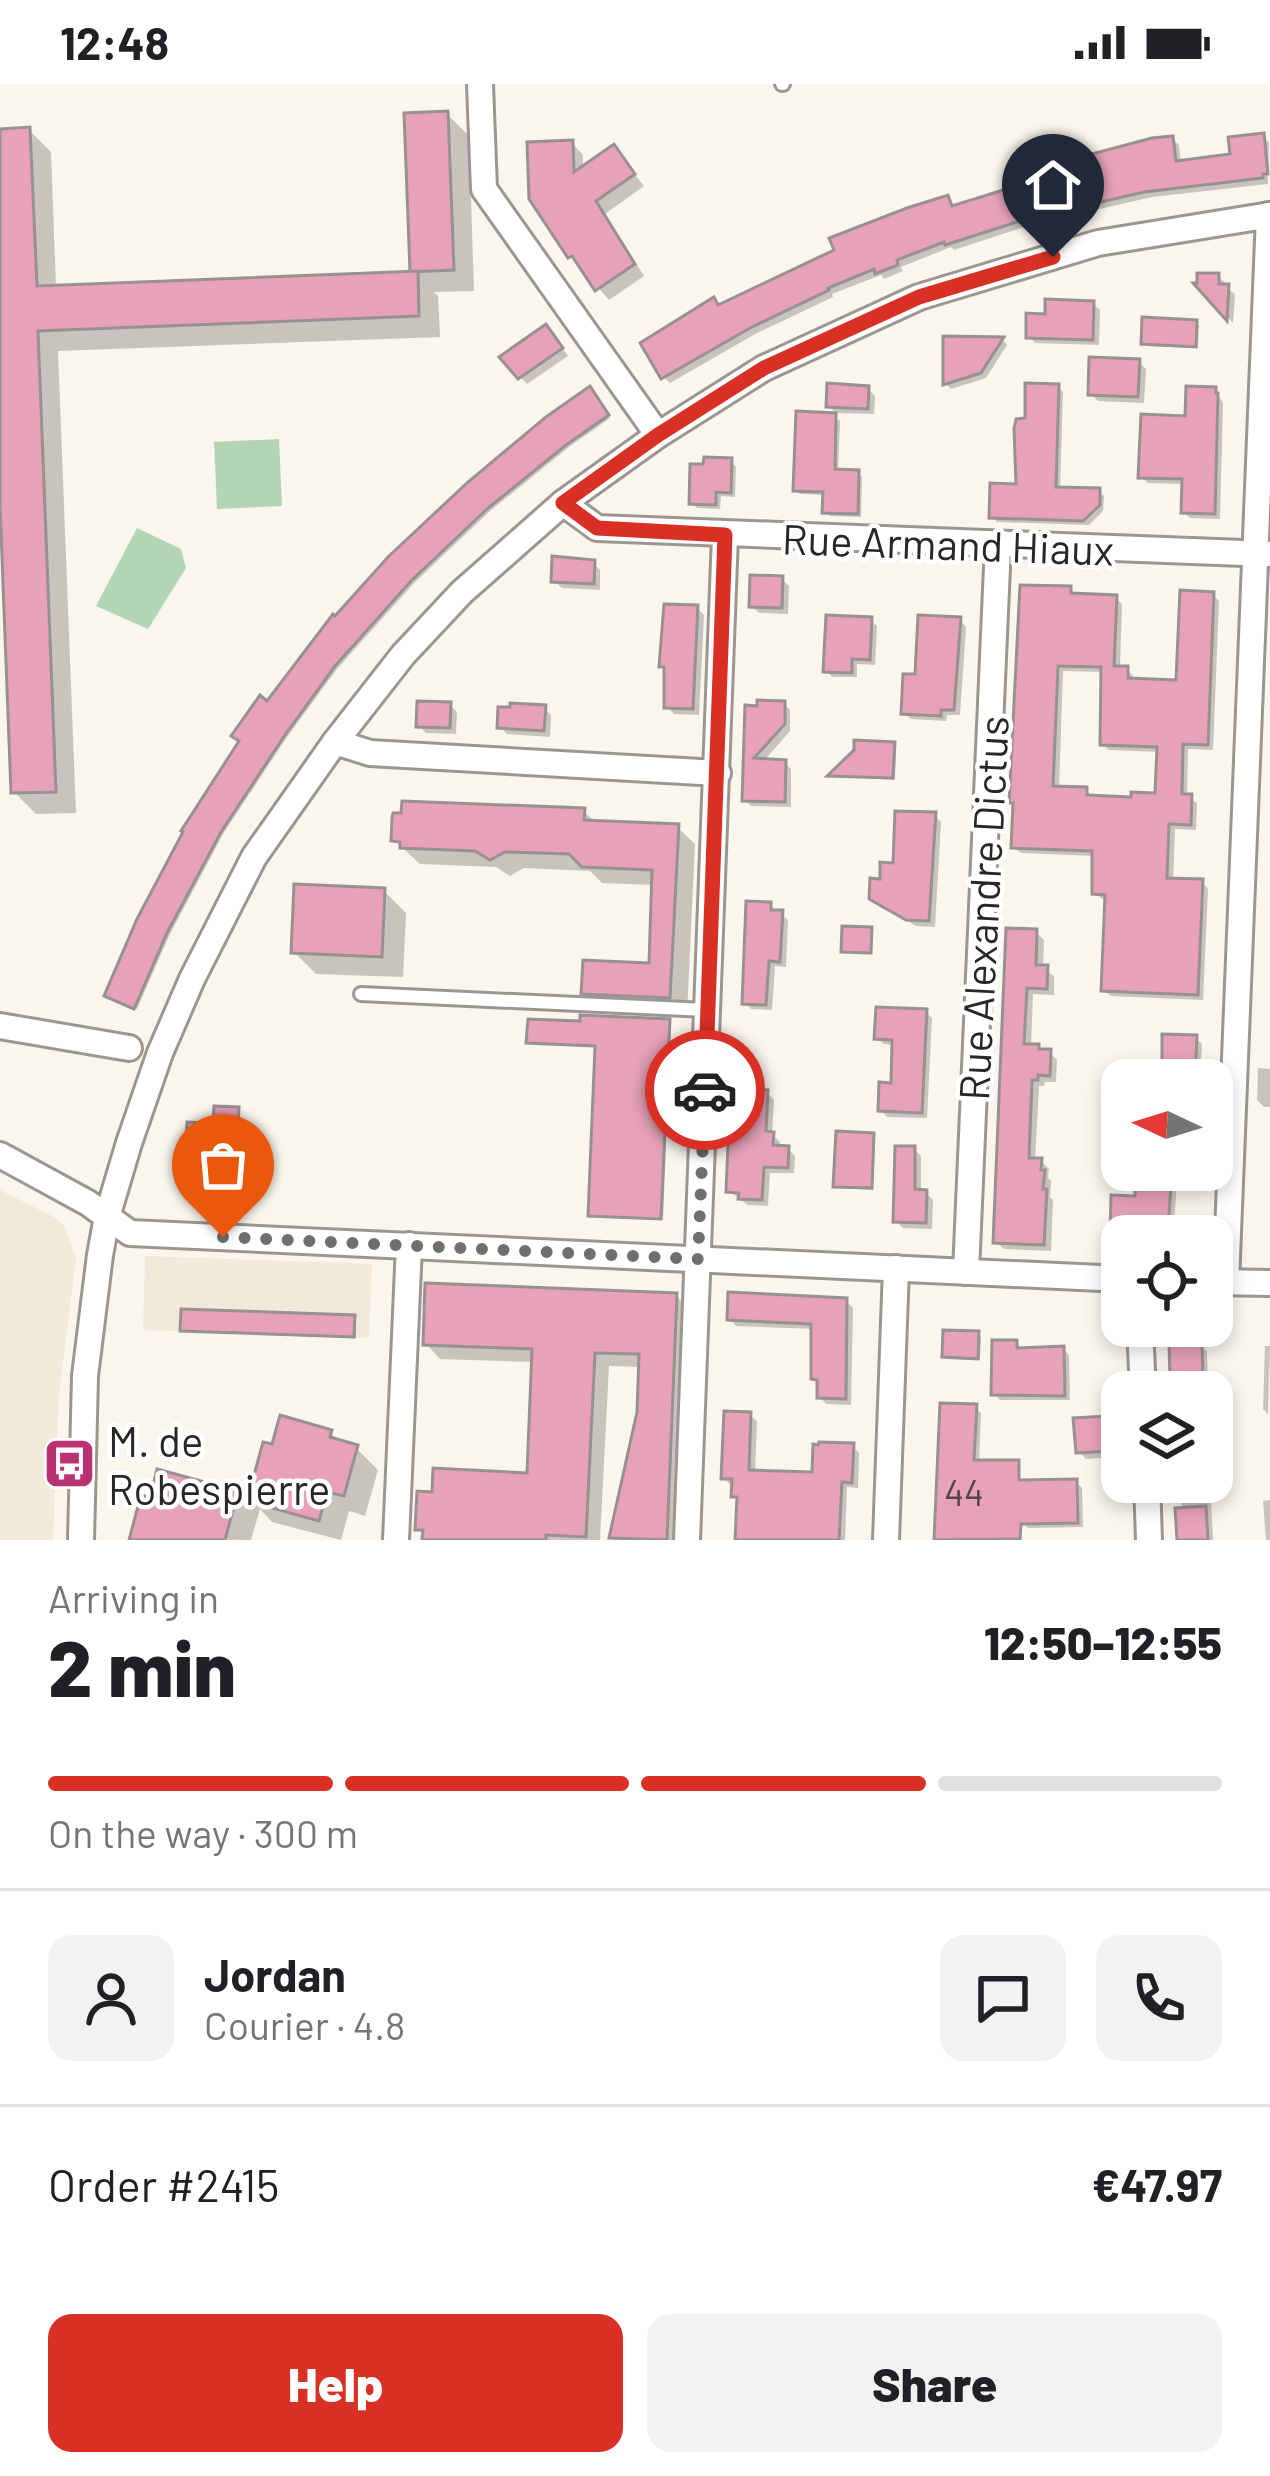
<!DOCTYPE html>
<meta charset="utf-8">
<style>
:root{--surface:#fff;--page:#f2f2f2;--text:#202124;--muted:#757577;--line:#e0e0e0;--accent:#d93025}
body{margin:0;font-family:Barlow,sans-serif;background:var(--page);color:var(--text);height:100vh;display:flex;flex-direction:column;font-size:45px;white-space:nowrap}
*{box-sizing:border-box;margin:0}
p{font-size:39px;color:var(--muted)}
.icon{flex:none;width:66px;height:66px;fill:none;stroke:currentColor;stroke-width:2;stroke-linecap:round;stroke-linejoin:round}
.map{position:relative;height:1456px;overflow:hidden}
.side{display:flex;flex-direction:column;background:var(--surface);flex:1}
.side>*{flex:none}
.needle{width:78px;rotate:274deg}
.controls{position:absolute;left:1101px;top:975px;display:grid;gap:24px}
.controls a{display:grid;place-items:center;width:132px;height:132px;border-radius:24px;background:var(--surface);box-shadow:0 6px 18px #0003;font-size:60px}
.pin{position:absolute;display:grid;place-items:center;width:102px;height:102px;color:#fff;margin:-123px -51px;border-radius:50% 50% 50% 0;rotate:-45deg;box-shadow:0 0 12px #0007}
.pin .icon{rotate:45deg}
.courier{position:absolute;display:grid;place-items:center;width:120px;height:120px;margin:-60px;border:9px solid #d93025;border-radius:50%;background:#fff;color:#222;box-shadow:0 3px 15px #0007}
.overview em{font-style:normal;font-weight:800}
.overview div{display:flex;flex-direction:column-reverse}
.overview{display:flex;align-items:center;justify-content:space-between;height:204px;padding:0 48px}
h1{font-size:78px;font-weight:800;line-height:90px}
.bar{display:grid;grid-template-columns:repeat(4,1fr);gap:18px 12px;align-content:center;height:144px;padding:0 48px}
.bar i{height:15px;border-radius:9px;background:var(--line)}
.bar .selected{background:var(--accent)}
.bar p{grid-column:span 4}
.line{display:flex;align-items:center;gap:30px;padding:0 48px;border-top:3px solid var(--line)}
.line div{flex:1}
.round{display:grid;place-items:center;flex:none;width:126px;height:126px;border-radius:24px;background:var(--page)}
.cta{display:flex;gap:24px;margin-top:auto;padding:24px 48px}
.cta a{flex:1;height:138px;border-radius:24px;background:var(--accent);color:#fff;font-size:48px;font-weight:800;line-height:138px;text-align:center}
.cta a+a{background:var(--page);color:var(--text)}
.status{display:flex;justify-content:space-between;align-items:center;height:84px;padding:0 60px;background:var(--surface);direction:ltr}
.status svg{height:33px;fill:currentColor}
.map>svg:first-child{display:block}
.built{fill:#f2e9db}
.green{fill:#b2d6b3}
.shadow{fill:#0003;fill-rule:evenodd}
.building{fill:#e7a2b9;stroke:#999092;stroke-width:3;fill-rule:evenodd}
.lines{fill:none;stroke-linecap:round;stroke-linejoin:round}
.lane-casing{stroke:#9b9790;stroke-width:18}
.street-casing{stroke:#9b9790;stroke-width:30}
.lane{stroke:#fff;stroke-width:12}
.street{stroke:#fff;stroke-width:24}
.done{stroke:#726f6a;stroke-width:12;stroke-dasharray:0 21.6}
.route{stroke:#d93025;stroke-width:15}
.labels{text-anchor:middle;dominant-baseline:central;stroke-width:9;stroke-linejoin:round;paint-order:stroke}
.number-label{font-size:36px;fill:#584649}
.street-label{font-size:42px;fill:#282724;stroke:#fff}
.poi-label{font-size:42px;fill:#282724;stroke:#fff;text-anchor:start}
</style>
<div class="status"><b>12:48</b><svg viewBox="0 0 49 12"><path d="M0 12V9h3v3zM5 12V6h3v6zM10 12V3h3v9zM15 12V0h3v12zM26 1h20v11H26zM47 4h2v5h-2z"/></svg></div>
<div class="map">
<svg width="1270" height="1456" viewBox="0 0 1270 1456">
<rect width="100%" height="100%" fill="#faf5ed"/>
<!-- built -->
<g class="built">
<path d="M0,1106L54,1133L64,1142L76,1174L59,1310L53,1456H0Z"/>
<path d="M145,1172L372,1180L369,1254L143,1246Z"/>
</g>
<!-- green -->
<g class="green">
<path d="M279,355L282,422L217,425L214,358Z"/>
<path d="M137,444L181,465L186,484L148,545L96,522Z"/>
</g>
<!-- shadow -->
<g class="shadow">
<path d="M447,30L469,52L474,207L434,208L438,212L440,253L58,267L76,729L36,730L14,708L0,342V48L29,46L51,68L56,204L417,190Z"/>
<path d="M1262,52L1269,59L1268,100L1152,113L1030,141L954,166L951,163L901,183L903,187L884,195L881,191L832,210L833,213L757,249L670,299L664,293L719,223L947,115L955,124L1091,87L1172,55L1179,61L1181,79L1234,72Z"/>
<path d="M572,59L583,71V85L614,64L644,102L605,130L644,192L609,216L571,172Z"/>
<path d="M1218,192L1225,199V203L1235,210L1233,239L1200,202Z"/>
<path d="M1093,220L1100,226L1099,261L1035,259L1029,252L1048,233Z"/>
<path d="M1196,239L1199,241L1198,264L1146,262L1144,259Z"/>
<path d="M553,250L568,272L527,300L503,274Z"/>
<path d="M946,255L1003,256L1007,261L986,294L951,305L946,300Z"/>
<path d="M1139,278L1146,285L1144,319L1098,317L1091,310Z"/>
<path d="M1058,303L1063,308L1060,406L1099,407L1104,412L1103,427L1089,441L997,438L992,432L1019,403L1028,337Z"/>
<path d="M868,305L875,312L874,330L836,329L829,322Z"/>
<path d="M1215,306L1223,319L1220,435L1190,434L1184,428L1185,400L1148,399L1141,393Z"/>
<path d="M592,309L610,334L569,363L490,427L414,499L337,585L287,653L223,750L169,852L137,925L110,914L268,621Z"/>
<path d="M835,332L840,337L838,388L858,389L862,393L861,433L830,432L825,428L826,411L800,410L796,406Z"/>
<path d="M731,377L736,383L735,413L721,412L720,425L697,424L692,419L706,383Z"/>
<path d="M593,479L600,486V506L562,504L554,497Z"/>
<path d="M782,495L789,502L788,530L759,529L752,522Z"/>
<path d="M1070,505L1077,512L1116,514L1122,520L1120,585H1127L1133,592V597L1179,599L1213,511L1219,517L1213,666L1188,665L1187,713L1197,719L1196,746L1175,745L1173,797L1202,798L1208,805L1203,916L1111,912L1104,906L1108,815H1102L1095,809V772L1021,769L1014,763ZM1063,587L1104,588L1103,660L1109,666L1160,668L1158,712L1134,716L1094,714L1086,706L1059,705Z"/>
<path d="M697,524L704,531L699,631L674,630L667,623V586L662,582Z"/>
<path d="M870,536L877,542L875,581L857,580V593H832L826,586Z"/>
<path d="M960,536L966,543L960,631H947L946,637L911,635L904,629L918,593Z"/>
<path d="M784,620L790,626V647L763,678L785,679L791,685V723L751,722L745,716L747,624Z"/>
<path d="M450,621L457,628L456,650L426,649L419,642Z"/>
<path d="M544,624L551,631L550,653L507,650L500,643Z"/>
<path d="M893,661L896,663L895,696L831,692Z"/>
<path d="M584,727L596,740L677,743L695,760L687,930L602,926L584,908L652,882L655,801L602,799L590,787L524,784L510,792L496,783L420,780L394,756Z"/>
<path d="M934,731L941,738L935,843L916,842L880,821L883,798Z"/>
<path d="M384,807L406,829L403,893L316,890L294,868Z"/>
<path d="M770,821L788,836L786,883L775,882L772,926L751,925L745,919Z"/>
<path d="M1009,847L1036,848L1044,856L1043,884L1054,892V911L1033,910L1031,963L1049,968L1057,976L1056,998H1045L1044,1002H1039L1035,1077H1041L1049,1085L1048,1094L1051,1097L1050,1113L1053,1116L1051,1167L1004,1165L996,1158Z"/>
<path d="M926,928L932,934L927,1034L887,1033L881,1026L893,1002L895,961L884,960L877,954Z"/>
<path d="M668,938L671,940L663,1136L594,1133L591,1131L598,963L532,960L529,958Z"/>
<path d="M1195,954L1202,960L1200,996H1164Z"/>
<path d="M1258,984L1270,985V1023H1264L1257,1016Z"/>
<path d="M767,1009L774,1016L772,1050L780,1058L779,1064L788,1065L795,1072L794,1089H770L768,1122L748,1121L729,1107Z"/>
<path d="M238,1026L240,1028L239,1067L214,1066L213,1083L191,1082L188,1080L216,1042Z"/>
<path d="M873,1052L875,1055L873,1106L839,1104L836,1102Z"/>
<path d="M914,1065L921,1072V1109H926L933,1116L932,1145L903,1144L896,1137Z"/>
<path d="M1139,1086H1187V1099H1177L1173,1152H1122V1162H1119L1113,1156L1114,1115L1138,1116Z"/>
<path d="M676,1212L691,1227L681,1456H615L612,1453L640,1329L641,1283L609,1282L600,1456H425L426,1452L418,1444L530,1392L535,1278L440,1275L426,1260Z"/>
<path d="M846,1217L853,1224L851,1321L826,1320L820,1313V1300L814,1294V1245L736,1242L730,1235Z"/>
<path d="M353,1234L356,1237V1254L186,1248L183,1246Z"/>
<path d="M978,1250L981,1253L980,1276L947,1275L945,1272Z"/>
<path d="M1015,1259L1023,1266L1063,1265L1069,1271L1070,1316H1000L994,1310Z"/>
<path d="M1200,1261L1207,1267L1208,1301L1205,1302V1308H1173L1172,1262Z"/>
<path d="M1265,1262H1270L1268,1330L1263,1325Z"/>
<path d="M943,1322L975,1323L981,1329L979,1379L989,1385L986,1456H937Z"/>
<path d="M750,1331L757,1337L755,1389L815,1391L852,1362L859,1369L858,1404L847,1403L845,1456H738L740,1417L734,1412L735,1400H730L724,1394Z"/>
<path d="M1106,1335L1114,1342L1116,1373L1086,1375L1079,1368Z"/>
<path d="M1212,1342H1216L1222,1348L1225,1394L1212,1395Z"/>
<path d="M330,1348L341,1360L356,1364L378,1386L365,1432L349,1427L341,1456L272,1438L260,1425L251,1456L132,1455L236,1410L248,1422L265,1362Z"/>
<path d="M1076,1398L1082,1404L1083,1443L1028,1444L1023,1439Z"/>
<path d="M1180,1398H1210L1213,1456H1180L1178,1427L1182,1426Z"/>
<path d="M1270,1416V1456H1266L1263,1417Z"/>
</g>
<!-- building -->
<g class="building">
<path d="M448,27L454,186L410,188L404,29Z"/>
<path d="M30,43L37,202L418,187L419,232L38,247L56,708L11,709L0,421V45Z"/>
<path d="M1264,49L1268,90H1263V94L1144,108L1023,136L945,161L944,158L897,176L898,181L875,190L874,185L828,204L829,206L750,244L661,295L640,259L714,213L718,221L834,166L829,154L907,124L948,111L952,122L1019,101L1087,85L1084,72L1152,54L1173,52L1176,77L1230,70L1228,53Z"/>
<path d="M573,56L574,88L614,60L635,90L596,117L635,180L595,207L572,172L568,174L529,115L527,58Z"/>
<path d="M1197,189H1219V200H1229L1227,237L1193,199H1197Z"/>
<path d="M1045,215L1094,217L1093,256L1026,254V229L1045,230Z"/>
<path d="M1142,233L1197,236L1196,263L1141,260Z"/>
<path d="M546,240L563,264L518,295L499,273Z"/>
<path d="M943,252L1004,253L981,289L943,301Z"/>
<path d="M1089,273L1140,275L1138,313L1088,311Z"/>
<path d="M827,299L869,302L868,325L826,323Z"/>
<path d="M1025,299L1059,300L1056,403L1100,404V421L1083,437L989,434L990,399L1016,400L1014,345L1016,335L1025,334Z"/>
<path d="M590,302L609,331L566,361L487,425L411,497L335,582L285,651L221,748L167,849L134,925L104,912L137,835L183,748L181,747L239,657L231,652L260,611L267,617L333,530L335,532L388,473L468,398L546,333Z"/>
<path d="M1186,302L1216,303V309H1218L1215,430L1181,429L1182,395L1138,394L1141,330L1185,332Z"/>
<path d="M796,327L836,329L835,385L859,386L858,430L822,429L823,408L793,407Z"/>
<path d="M704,373L732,374L731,409L716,408V421L689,420L690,380H703Z"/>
<path d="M552,472L595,476L594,500L551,498Z"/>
<path d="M750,491L783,492L782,524L749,523Z"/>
<path d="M1020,501L1071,502V509L1117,511L1114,582H1128V594L1176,596L1180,506L1214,508L1208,661L1183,660L1182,710H1192L1191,741L1169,740L1167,794L1203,795L1198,911L1101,907L1105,811L1092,810V767L1011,764L1013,719H1009ZM1058,582L1101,583L1100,661L1157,663L1155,709L1131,708V713L1087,711V703L1053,702Z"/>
<path d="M664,520L698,521L693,625L664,624V583H659Z"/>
<path d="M826,531L872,533L870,576L852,575V589L823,588Z"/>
<path d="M918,531L961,533L954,626H941V632L901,630L903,590H915Z"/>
<path d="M757,616L785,617V640L754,674L786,676L785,718L742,717L745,621L757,622Z"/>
<path d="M417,617L451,618L450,644L416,643Z"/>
<path d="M510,619L546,621L544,647L497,644L498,623H510Z"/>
<path d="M854,656L895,658L893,694L827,692L854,666Z"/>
<path d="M402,717L585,724L584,736L679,740L670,914L581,910L583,876L649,879L652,786L582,783L569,770L505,768L490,776L475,767L400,764V758L391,757L392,734L393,729H401Z"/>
<path d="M895,727L936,728L929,837L906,836L869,815L870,794L880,795V778L893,779Z"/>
<path d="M294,800L385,804L382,873L291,869Z"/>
<path d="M746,817L771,818V826H783L780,878L769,877L766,921L742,920Z"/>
<path d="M842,842L872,843L871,869L841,868Z"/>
<path d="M1006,844L1037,845L1036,881H1048L1047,905L1027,904L1024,960H1039V965H1051L1050,992L1038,991V996H1032L1029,1074H1042L1041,1086H1045L1043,1105H1047L1044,1161L993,1159Z"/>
<path d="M876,923L927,925L922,1029L878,1027L879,998L891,999L892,956L874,955Z"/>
<path d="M580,931L670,935L661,1135L588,1132L595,962L526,959L528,935L580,937Z"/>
<path d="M1162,950L1197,951L1195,996H1162Z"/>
<path d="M742,1004L768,1006L766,1047L774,1048L773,1061L789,1062L788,1084L764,1083L762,1116L738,1115L739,1109L726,1108L730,1011L742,1012Z"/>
<path d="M214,1022L239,1023L237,1066L212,1065L211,1082L185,1081L187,1038L213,1039Z"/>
<path d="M836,1047L874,1049L872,1104L833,1103Z"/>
<path d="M895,1062H915V1105L927,1106L926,1139L893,1138Z"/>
<path d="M1136,1086H1172L1168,1146H1161V1152H1110L1111,1111L1135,1112Z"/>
<path d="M425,1199L677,1209L667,1456L609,1454L637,1328L639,1270L595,1269L586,1453L546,1451V1456H422L423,1446H415L417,1407L432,1408L433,1384L527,1389L532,1265L423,1261Z"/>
<path d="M728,1208L847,1214L846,1315L817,1314V1296L811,1295V1240L727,1236Z"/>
<path d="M181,1225L355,1231L354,1253L180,1247Z"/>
<path d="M943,1246L979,1247L978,1275L942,1273Z"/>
<path d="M992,1256H1017V1264L1064,1262L1065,1312L991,1311Z"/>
<path d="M1202,1258L1203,1296L1170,1297L1169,1259Z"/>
<path d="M940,1319L977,1320L974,1376H1019V1396L1077,1395L1078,1439L1021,1440L1020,1455L934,1456Z"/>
<path d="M724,1327L751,1328L749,1386L812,1388L813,1360L818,1361L819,1358L854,1359L852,1399L842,1398L839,1456H735L737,1413H731L732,1395H721Z"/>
<path d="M280,1331L332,1346L330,1353L358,1361L344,1412L327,1408L319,1437L247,1417L263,1358L272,1360Z"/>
<path d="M1108,1332L1110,1367L1076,1369L1073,1334Z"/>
<path d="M157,1385L238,1407L225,1456H129L141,1411L150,1414Z"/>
<path d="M1206,1422L1208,1456H1177L1175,1424Z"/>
</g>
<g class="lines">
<defs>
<g id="lane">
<path d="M782,0H783"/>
<path d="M361,910L707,926"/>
</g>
<g id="street">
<path d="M480,0L484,105L658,351"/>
<path d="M563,419L597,444L1270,470"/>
<path d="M335,658L370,669L718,689"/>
<path d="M0,942L129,964"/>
<path d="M0,1071L88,1119L130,1149L1122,1195"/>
<path d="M966,1188L998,460"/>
<path d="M1212,1198L1270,1199"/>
<path d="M1226,1198L1269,131"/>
<path d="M1140,1242L1143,1308"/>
<path d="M1147,1398L1149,1456"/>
<path d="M81,1456L85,1292L100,1171L107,1133L129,1059L160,969L192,895L254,773L335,658L403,571L462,508L563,419L658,351L764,284L919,213L1098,159L1270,131"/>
<path d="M396,1456L409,1161"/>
<path d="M687,1456L725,451"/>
<path d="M886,1456L896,1184"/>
</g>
</defs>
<!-- lane casing -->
<use href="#lane" class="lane-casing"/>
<!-- street casing -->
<use href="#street" class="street-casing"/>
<!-- lane -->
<use href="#lane" class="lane"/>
<!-- street -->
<use href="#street" class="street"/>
</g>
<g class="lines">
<!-- done -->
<path class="done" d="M223,1153L698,1175L705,1006"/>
<!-- route -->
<path class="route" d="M705,1006L725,451L597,444L563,419L658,351L764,284L919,213L1053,173"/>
</g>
<!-- icons -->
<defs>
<symbol id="bus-square" viewBox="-11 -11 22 22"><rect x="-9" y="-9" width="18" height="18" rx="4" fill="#b93273" stroke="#fff"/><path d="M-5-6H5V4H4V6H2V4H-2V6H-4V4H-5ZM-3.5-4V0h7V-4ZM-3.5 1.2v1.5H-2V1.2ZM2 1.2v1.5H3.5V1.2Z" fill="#fff"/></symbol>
</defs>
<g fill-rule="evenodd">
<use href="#bus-square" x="40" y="1350" width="59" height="59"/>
</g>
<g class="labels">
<!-- number labels -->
<g class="number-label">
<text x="964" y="1407">44</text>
</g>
<!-- street labels -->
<g class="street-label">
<text transform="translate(948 459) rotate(2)">Rue Armand Hiaux</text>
<text transform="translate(982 824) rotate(-87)">Rue Alexandre Dictus</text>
</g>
<!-- poi labels -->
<g class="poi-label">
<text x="108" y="1356">M. de<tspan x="108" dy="48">Robespierre</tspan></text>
</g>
</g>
</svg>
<div class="controls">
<a><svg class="needle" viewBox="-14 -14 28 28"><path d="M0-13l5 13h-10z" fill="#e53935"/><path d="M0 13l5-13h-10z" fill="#757577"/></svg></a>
<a><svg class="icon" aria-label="locate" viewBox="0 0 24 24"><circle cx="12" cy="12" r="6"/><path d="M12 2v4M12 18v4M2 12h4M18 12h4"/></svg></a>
<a><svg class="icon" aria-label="layers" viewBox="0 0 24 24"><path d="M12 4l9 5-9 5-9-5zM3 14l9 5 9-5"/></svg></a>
</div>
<div class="pin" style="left:223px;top:1153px;background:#ea580c"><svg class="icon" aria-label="bag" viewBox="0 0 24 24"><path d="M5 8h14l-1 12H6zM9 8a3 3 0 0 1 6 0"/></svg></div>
<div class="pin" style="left:1053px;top:173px;background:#1f2937"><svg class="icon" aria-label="home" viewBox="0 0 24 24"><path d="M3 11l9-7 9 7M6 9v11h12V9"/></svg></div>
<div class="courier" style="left:705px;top:1006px"><svg class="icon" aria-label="car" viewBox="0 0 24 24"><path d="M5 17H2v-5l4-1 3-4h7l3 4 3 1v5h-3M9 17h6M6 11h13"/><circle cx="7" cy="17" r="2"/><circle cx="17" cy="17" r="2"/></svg></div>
</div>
<section class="side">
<div class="overview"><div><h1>2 min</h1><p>Arriving in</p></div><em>12:50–12:55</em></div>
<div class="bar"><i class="selected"></i><i class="selected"></i><i class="selected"></i><i></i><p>On the way · 300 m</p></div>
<div class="line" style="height:216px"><a class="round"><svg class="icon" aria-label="person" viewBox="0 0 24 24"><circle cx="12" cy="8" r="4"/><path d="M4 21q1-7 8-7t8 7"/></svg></a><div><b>Jordan</b><p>Courier · 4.8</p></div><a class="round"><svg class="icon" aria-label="chat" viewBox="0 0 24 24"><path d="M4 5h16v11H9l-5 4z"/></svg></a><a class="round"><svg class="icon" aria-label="phone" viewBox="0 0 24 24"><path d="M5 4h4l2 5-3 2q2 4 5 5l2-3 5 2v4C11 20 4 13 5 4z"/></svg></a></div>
<div class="line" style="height:156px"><div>Order #2415</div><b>€47.97</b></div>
<div class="cta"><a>Help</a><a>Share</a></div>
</section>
